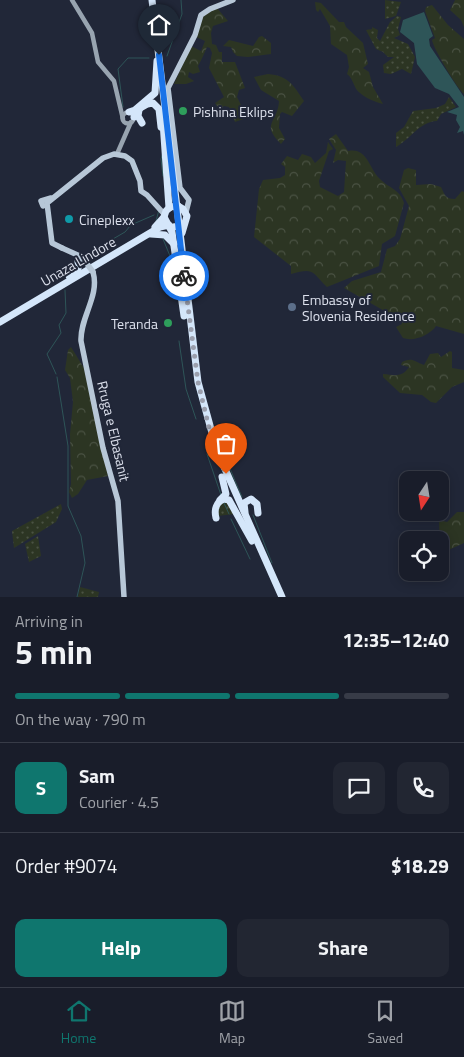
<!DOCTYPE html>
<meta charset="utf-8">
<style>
:root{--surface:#191d2a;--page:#222632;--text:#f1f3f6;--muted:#9fa2a8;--line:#373b47;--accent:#0f766e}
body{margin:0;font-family:"Titillium Web",sans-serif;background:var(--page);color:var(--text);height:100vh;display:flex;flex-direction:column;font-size:19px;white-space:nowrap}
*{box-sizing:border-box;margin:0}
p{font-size:16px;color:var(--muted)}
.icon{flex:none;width:28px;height:28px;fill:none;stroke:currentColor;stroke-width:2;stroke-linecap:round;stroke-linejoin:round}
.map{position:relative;height:597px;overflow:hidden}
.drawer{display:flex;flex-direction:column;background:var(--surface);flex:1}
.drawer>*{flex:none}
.needle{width:32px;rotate:192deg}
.fabs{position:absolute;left:399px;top:471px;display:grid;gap:10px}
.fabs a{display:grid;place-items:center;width:50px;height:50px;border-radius:10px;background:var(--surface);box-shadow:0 2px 12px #0003,0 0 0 1px var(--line);font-size:25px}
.pin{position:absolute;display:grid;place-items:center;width:42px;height:42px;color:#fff;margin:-51px -21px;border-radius:50% 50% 50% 0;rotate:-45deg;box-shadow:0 0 5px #0007}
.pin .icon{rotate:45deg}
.courier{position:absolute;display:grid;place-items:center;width:50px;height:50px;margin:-25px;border:4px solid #1a73e8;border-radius:50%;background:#fff;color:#222;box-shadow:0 1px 6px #0007}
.summary em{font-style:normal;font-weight:700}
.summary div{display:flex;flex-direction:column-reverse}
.summary{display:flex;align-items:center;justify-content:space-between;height:85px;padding:0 15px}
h1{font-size:32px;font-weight:700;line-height:38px}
.bar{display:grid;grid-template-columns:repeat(4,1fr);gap:8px 5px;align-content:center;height:60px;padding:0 15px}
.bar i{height:6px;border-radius:4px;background:var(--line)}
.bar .active{background:var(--accent)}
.bar p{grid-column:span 4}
.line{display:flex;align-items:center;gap:12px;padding:0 15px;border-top:1px solid var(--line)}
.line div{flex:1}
.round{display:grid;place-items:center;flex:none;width:52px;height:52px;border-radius:10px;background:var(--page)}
.button{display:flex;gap:10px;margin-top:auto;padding:10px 15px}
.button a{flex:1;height:58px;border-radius:10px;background:var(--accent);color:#fff;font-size:20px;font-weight:700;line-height:58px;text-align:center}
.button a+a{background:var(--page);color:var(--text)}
.tab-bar{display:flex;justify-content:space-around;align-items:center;height:70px;border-top:1px solid var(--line);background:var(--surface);font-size:14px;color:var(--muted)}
.tab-bar a{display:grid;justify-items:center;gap:2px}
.tab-bar .active{color:var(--accent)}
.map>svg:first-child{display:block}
.grass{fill:url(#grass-dots)}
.forest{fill:url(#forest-crowns)}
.water{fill:#2e5558}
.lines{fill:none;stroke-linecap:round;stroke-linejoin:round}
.stream{stroke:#2e5558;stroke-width:1}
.secondary{stroke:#98a4b0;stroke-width:4.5}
.primary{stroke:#b7c7d7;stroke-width:5.5}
.highway{stroke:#d4e6fa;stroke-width:7}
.primary-bridge{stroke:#b7c7d7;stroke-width:5.5}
.highway-bridge{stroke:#d4e6fa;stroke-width:7}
.done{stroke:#9b9fad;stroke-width:5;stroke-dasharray:0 9}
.route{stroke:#1a73e8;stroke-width:6}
.leisure-dot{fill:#2e9e5b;stroke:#212738;stroke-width:2}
.culture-dot{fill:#0f9aa8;stroke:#212738;stroke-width:2}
.service-dot{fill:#5c6f8a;stroke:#212738;stroke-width:2}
.labels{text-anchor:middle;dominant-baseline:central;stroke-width:4;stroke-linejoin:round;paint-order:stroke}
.poi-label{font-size:14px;fill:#dce0ec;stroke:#212738;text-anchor:start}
.street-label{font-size:14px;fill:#dce0ec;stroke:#212738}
</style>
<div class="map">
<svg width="464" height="597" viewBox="0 0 464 597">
<defs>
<pattern id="grass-dots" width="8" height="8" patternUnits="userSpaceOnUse" patternTransform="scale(1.25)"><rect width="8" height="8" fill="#2c3523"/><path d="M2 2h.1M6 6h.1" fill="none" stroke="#4a5243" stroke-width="1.8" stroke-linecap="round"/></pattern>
<pattern id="forest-crowns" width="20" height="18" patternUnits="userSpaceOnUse" patternTransform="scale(1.25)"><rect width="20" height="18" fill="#2c3523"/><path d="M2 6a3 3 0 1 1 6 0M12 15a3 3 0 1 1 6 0" fill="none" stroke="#4a5243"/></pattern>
</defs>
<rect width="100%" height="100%" fill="#212738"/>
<!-- grass -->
<g class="grass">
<path d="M385,0L401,2L396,16L385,19Z"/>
<path d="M397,16L401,17L398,29L400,35L394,38L408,44L415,57L411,74L402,69L391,74L384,73L383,65L394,57H388L383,52L376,49L366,30L372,29V27L378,30L377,38L380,41L390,22Z"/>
<path d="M449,97L456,107L441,114L437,121C419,122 412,138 396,147V133L404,127L413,111L436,108L445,104Z"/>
<path d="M225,499L235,514L217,516L216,510Z"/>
<path d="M61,504L62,509L56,522L14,548L12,531Z"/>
<path d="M38,536L41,556L29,562L25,544Z"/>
<path d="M80,587L99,592L98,597H78Z"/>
</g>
<!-- forest -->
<g class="forest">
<path d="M455,0H464V27L461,20L450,10Z"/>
<path d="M315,2L321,3L339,22H344L346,27L363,43L368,64L363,68L369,72L373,87L383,104C376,102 365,98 360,93C353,88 354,79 347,74L349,67L347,55L331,44L330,26L320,9L318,12L316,10Z"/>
<path d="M432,5L448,25L464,39V94C457,88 433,48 432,40L435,38L425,11L426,7Z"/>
<path d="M217,8L228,21L213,26L211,33L212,44L216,45L219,52H222V62H235L245,88L239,90L237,97L241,105H248L252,114L249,117L235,122L229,107L224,106L220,110L215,103L224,97L209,68L212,53L210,48L207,47C204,54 202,59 198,66L200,72L193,74L189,72L188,77L194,81L186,84H174L191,46L201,51L205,41L196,37L203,15Z"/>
<path d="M262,36L271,43V54L248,57L237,56L233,52L231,47L223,46L229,40L253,46L259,37Z"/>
<path d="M268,74C289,76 293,85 304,101L292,116L282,112L280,114L279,128L285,139L281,144C260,123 278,123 279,101L261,90L254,77Z"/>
<path d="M336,134L348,151C367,147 369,168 379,178C388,188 400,189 404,203L395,236L382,244L379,266L327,287C312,272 314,267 291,274V266L254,237L259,189L263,180L280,178L285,175V167L281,164L287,156L298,160L302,154L311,157L315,163L326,153L328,142L333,149L329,151L319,181L320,187L338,196L344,192L346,161L338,160L333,163L336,150L329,139Z"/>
<path d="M408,168L416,170V185L431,184L441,187C445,195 445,199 455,199L462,191L464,192V334L436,326C430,335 414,342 403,338L396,327L402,324L399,317L388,313L344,288L352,281L381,272L387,249L395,246L400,239L409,206L399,188L404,170Z"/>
<path d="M71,347L84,368L108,476L87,480L78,494L72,498L69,492L71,484L70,434L73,402L70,378L65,370L68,350Z"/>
<path d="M450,351L452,352V368L464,370V382L452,387L436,403L431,402L422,395L400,393L383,377V374C394,375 402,378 409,367L401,365L402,362C412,357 414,361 424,365L430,354L438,353L441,357Z"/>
<path d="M457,512H464V543L440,554L439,520L447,522Z"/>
</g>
<!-- water -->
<path class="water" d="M424,12L433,36L429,39L430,46L464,97V135L463,131L457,133L460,127L456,120L457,115L447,112L459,107L449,94L435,88L417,64L414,43L400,32L403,20Z"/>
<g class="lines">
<!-- stream -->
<g class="stream">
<path d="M167,56L182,14L181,0"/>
<path d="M123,107L118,69L128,58H149"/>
<path d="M163,153L161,159L163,176"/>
<path d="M156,221L159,210"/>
<path d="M163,239L170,256L173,287"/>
<path d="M88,257L94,250L125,232L131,225L154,215"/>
<path d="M66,273L76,267"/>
<path d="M179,341L186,389L196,419"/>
<path d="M56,374L47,354L61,333L59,325L66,313L65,290"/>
<path d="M57,377L68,446V506L81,536L85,563L77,597"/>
<path d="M216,432C224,453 232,475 242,497"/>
<path d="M207,454L221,495"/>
<path d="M224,503L229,514"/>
<path d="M253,515L272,563"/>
<path d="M231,519L250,559"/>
</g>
<!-- secondary -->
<g class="secondary">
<path d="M72,0L92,33L98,62L114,81L123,119"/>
<circle cx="128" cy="118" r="5.5"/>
<path d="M117,154L131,122"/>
</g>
<!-- primary -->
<g class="primary">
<path d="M43,206L41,201L51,198"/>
<path d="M186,212L189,200L180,188L168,88L195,35L201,15L210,9L233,0"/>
<path d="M62,248L52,243L47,203L103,158L114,154L125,156L132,161L140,181L141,191L147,195L165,215"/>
<path d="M93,272C100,296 80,317 81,341L103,448L118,501L124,597"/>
</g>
<!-- highway -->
<g class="highway">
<path d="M152,0L198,382L217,451L282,597"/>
<path d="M139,110L138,116L142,123"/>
<path d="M129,112L135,110L155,93L157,61"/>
<path d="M134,117C136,110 145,103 153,103L159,109L161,127"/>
<path d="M163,122L169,208"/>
<path d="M178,206L183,209L187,216L182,233"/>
<path d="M170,207L166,211L164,217L172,232L184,316"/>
<path d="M155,227L164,217"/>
<path d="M151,234L165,235L174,244"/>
<path d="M69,276L78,269V257"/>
<path d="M0,322L160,227L169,225"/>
<path d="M220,500L226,494L222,477"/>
<path d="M245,512L244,503L251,499L257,504L258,513"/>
<path d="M216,518C214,510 216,502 224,499L229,500L252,541"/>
</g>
<!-- primary-bridge -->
<path class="primary-bridge" d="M62,248L82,257L93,272"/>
<!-- highway-bridge -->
<g class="highway-bridge">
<path d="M170,207L178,206"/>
<path d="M173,227L181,226"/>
</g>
</g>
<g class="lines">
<!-- done -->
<path class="done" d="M184,276L198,382L210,432L226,474"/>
<!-- route -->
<path class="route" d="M159,55L184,276"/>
</g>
<!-- markers -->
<g class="leisure-dot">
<circle cx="183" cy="111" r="5"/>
<circle cx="168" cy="323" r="5"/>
</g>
<circle class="culture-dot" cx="69" cy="219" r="5"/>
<circle class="service-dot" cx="292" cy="307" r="5"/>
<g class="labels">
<!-- poi labels -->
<g class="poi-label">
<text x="193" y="111">Pishina Eklips</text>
<text x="79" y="219">Cineplexx</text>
<text x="302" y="299">Embassy of<tspan x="302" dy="16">Slovenia Residence</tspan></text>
<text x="158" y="323" text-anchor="end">Teranda</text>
</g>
<!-- street labels -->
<g class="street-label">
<text transform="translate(78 261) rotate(-30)">Unaza Lindore</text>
<text transform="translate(114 431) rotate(77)">Rruga e Elbasanit</text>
</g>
</g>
</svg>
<div class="fabs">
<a><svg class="needle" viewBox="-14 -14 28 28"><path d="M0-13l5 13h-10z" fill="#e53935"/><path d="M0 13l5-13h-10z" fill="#9fa2a8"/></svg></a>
<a><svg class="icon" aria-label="locate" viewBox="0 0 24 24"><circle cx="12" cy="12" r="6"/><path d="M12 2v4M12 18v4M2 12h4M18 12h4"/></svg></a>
</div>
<div class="pin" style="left:226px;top:474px;background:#ea580c"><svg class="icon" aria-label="bag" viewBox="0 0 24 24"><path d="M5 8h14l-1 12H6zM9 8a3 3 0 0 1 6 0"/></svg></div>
<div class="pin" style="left:159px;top:55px;background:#1f2937"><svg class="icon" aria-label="home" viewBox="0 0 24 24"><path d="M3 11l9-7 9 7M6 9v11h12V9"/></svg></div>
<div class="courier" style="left:184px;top:276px"><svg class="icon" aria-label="bike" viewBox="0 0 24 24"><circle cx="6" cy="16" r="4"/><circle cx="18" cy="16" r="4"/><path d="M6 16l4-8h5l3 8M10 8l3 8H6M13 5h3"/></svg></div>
</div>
<section class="drawer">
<div class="summary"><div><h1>5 min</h1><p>Arriving in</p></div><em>12:35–12:40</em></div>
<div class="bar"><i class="active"></i><i class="active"></i><i class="active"></i><i></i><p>On the way · 790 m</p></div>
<div class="line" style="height:90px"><b class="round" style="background:var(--accent);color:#fff">S</b><div><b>Sam</b><p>Courier · 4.5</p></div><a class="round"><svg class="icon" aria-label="chat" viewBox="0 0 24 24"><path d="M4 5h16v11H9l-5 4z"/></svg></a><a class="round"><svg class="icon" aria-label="phone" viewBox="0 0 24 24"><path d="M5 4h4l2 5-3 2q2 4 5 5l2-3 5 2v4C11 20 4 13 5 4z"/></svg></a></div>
<div class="line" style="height:65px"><div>Order #9074</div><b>$18.29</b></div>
<div class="button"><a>Help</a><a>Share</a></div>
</section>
<nav class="tab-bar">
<a class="active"><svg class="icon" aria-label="home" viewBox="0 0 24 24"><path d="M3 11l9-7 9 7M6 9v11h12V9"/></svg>Home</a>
<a><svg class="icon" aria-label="map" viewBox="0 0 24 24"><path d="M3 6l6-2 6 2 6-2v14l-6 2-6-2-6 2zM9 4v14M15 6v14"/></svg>Map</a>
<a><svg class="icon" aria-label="saved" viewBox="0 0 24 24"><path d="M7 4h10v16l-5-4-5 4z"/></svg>Saved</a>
</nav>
